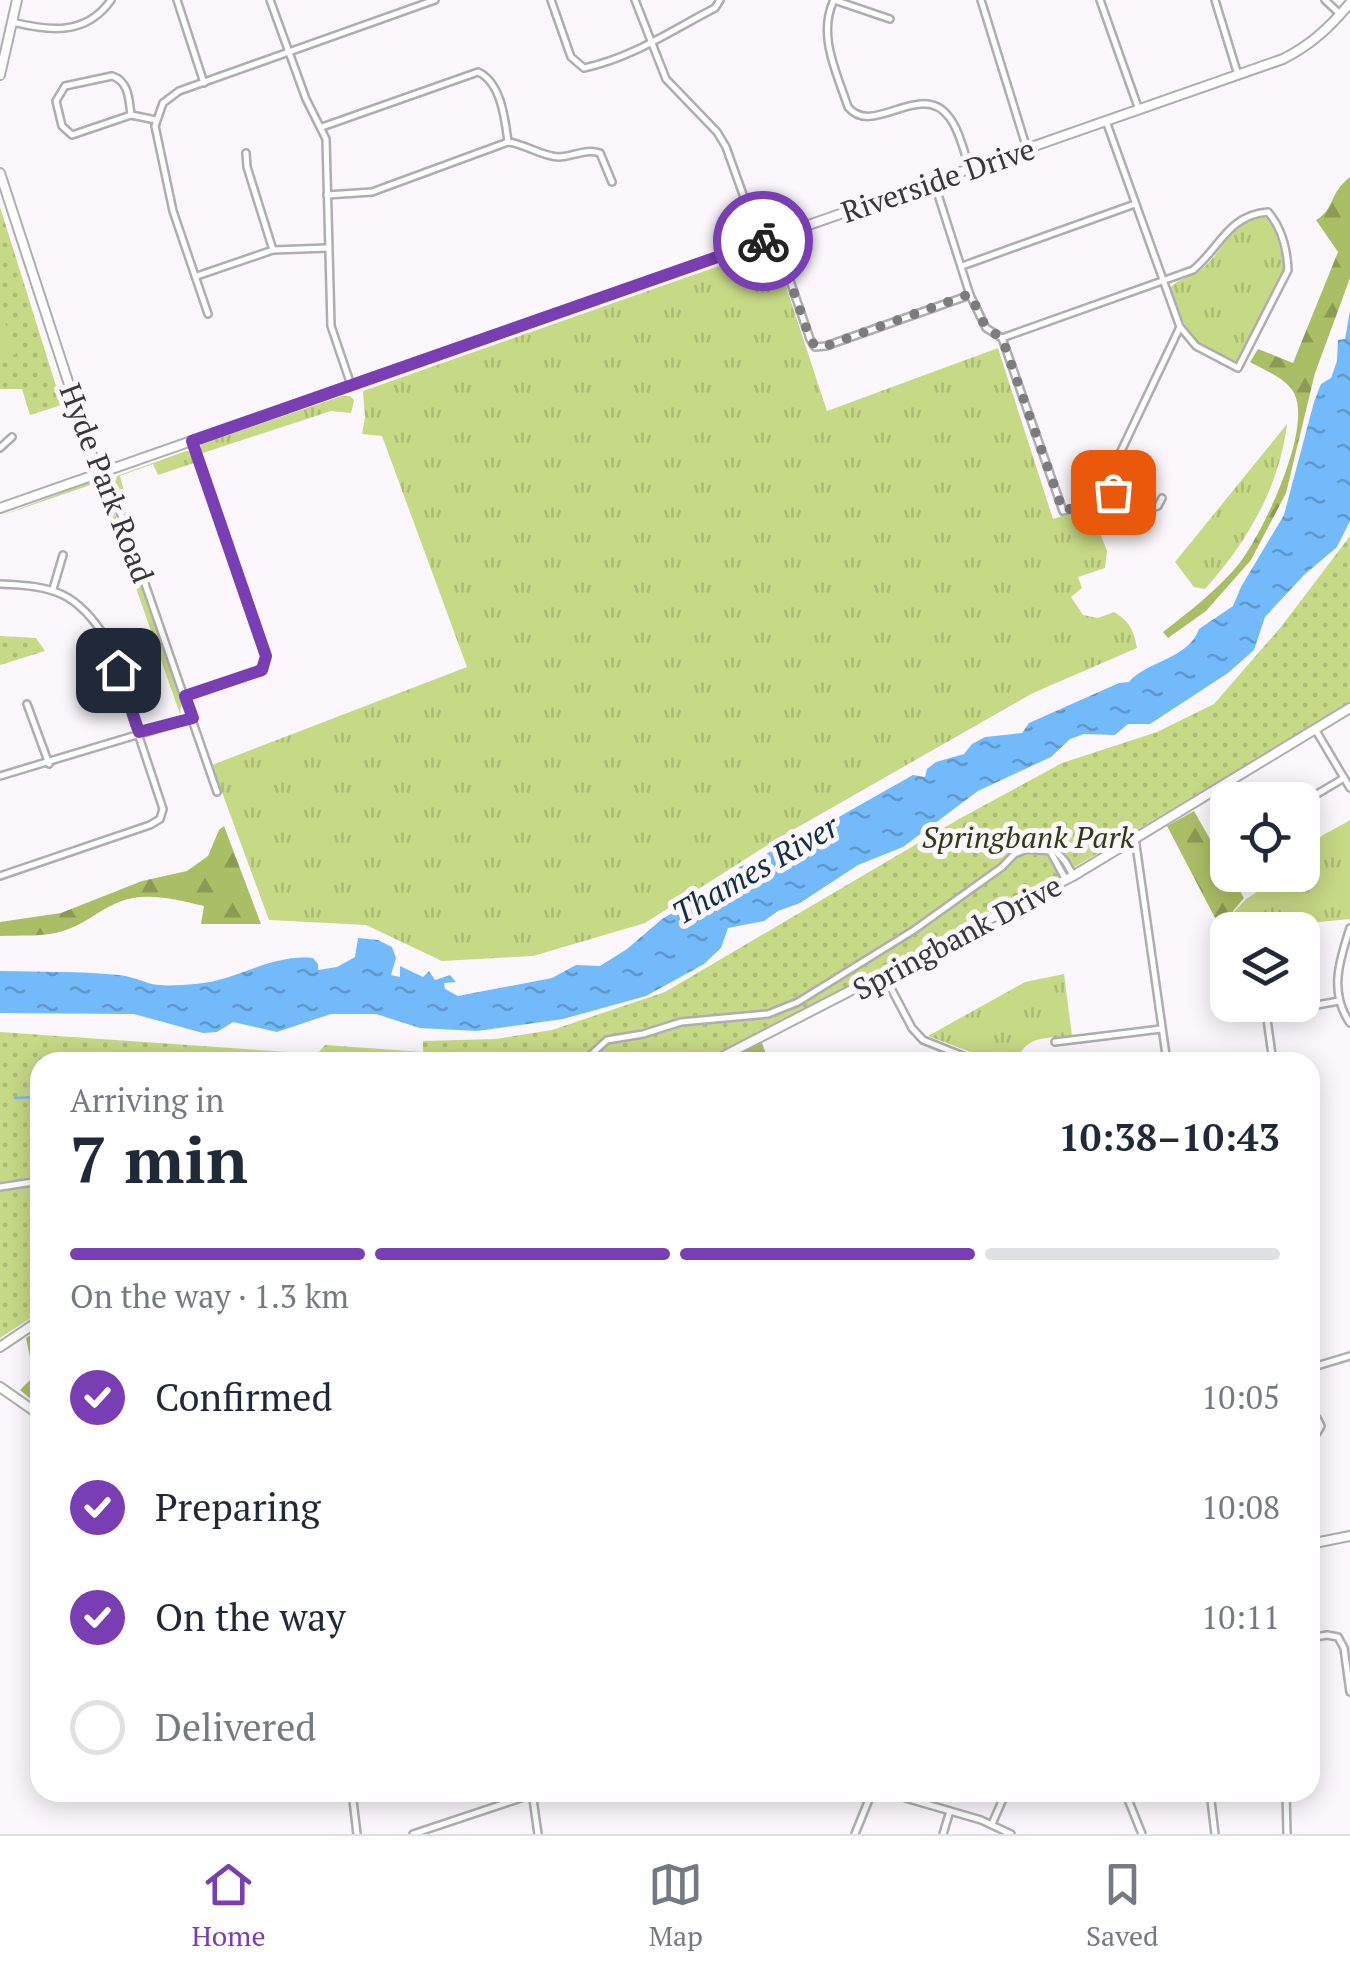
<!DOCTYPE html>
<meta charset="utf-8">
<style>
:root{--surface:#fff;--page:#f6f6f7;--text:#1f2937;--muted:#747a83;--line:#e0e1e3;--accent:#793eb3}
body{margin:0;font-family:"PT Serif",serif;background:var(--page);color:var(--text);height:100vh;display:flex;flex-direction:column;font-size:38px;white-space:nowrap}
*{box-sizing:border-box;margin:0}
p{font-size:32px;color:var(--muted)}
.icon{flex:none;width:55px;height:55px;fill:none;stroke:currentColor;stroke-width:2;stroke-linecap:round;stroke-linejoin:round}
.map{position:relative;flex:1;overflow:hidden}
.panel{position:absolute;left:30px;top:1052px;width:1290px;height:750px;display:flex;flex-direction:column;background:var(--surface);border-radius:30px;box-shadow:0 5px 25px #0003}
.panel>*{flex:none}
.fabs{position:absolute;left:1210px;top:782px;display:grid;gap:20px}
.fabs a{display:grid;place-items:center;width:110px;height:110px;border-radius:20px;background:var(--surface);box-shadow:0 5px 25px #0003;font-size:50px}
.pin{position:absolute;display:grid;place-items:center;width:85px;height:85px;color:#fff;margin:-42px;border-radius:20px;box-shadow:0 5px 15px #0006}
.courier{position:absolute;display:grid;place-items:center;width:100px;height:100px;margin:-50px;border:8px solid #793eb3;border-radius:50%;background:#fff;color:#222;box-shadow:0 2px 12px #0007}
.summary em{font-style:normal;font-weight:600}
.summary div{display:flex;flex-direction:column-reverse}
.summary{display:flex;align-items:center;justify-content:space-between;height:170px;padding:0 40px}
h1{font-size:65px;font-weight:600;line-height:75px}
.bar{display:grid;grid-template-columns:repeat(4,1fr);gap:15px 10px;align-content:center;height:120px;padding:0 40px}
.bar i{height:12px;border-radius:8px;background:var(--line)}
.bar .on{background:var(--accent)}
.bar p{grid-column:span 4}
ol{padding:0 40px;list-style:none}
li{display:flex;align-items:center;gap:30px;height:110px}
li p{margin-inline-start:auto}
li .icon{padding:10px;border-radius:50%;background:var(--accent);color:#fff;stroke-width:4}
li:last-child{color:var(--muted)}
li i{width:55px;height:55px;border:5px solid var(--line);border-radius:50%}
.dock{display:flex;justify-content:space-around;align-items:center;height:140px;border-top:2px solid var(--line);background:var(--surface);font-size:28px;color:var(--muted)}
.dock a{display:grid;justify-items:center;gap:5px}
.dock .on{color:var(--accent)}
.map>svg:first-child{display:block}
.grass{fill:url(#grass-tufts)}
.forest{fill:url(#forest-firs)}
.park{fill:url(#park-dots)}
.garden{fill:#c6d985}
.water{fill:url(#water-ripples)}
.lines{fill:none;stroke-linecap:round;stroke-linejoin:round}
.stream{stroke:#72baf9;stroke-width:2.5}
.minor-casing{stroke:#b0adb2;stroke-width:10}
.major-casing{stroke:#b0adb2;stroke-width:12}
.minor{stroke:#fff;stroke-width:5}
.major{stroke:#fff;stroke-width:8}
.done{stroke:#7d7b7d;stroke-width:10;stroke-dasharray:0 18}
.route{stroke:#793eb3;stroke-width:12}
.labels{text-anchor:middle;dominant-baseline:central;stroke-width:10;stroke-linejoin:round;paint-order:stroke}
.street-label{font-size:30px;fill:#393839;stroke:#fbf7fc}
.park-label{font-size:30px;font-style:italic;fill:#323914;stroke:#fbf7fc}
.water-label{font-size:32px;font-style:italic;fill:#102e48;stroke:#fbf7fc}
</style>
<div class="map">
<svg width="1350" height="1834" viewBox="0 0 1350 1834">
<defs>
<pattern id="grass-tufts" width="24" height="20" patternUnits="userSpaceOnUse" patternTransform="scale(2.5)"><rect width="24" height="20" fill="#c6d985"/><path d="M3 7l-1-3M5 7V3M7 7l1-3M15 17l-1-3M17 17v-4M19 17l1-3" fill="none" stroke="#abbb74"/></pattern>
<pattern id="forest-firs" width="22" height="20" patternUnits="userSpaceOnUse" patternTransform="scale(2.5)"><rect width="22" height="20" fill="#aabe65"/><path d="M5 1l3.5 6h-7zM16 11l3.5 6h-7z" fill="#8b9b54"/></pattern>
<pattern id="park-dots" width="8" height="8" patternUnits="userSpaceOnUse" patternTransform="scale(2.5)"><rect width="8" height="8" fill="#c6d985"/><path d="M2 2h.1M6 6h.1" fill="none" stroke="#abbb74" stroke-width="1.8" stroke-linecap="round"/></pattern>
<pattern id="water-ripples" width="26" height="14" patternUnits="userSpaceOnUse" patternTransform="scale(2.5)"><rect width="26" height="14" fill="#72baf9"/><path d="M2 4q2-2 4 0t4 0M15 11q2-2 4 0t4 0" fill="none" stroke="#5f98cb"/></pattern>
</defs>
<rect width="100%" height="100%" fill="#fbf7fc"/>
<!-- grass -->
<g class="grass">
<path d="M1262,215L1273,223L1285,264L1283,277L1240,359L1234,362L1191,338L1169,290C1176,278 1191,278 1202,269C1227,248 1226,225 1262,215Z"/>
<path d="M773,247L827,411L998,348L1053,519L1090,507L1107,551L1105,568L1078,577L1082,588L1071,597L1083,615L1098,618L1114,612C1129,621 1134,630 1137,648L1033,693L777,839L645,923L533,956L442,961L366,925L269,920L212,765L467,667L382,436L362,434L365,417L363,391Z"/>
<path d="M342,396H350L354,400L351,413L331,411L200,454L201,444Z"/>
<path d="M1287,424C1279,488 1247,542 1205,589L1194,587L1175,562Z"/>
<path d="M186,451H191L197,462L158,475L153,464L120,476L124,491L117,492L114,486L117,476Z"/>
<path d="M98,479L103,481L182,698L180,714L99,482L0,516Z"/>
<path d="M1350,820V919L1236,930L1234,912L1246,899L1284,875H1302C1303,838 1321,838 1350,820Z"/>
<path d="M1064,974L1072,1036C1051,1038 1028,1035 1019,1056L999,1058L997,1062L928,1036L1025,982Z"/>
</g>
<!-- forest -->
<g class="forest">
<path d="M1350,177V278L1315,373L1286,493L1251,560L1206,611L1168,638L1163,632C1190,611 1216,591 1238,565C1262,535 1313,429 1294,393C1286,378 1264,370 1250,362L1258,349L1293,363L1338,252L1316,220C1335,209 1329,193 1350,177Z"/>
<path d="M1194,811L1227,869L1228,875H1231L1244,898L1233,911L1234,930H1228L1227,934L1224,935L1167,826Z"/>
<path d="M224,826L261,924H201L204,906C177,900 146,891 119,902C99,910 84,925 63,931C44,937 20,935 0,936V922L61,913L142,881L187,871L208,856L219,830Z"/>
<path d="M762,1043L769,1062H722Z"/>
<path d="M40,1329V1407L20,1390L34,1376L26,1338Z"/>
</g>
<!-- park -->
<g class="park">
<path d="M0,207L62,405L30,415L22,389H0Z"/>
<path d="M1350,536V703L1063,874L754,1037L696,1062H40V1312L0,1338V1032L317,1054L325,1045L423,1052V1041L496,1039L552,1030L665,992L959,819L1062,763L1157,732L1214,704L1281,627Z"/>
<path d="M0,636L36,638L45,651L0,665Z"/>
</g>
<!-- garden -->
<path class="garden" d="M0,307L16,354L0,359Z"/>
<!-- water -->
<path class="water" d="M1350,311V521L1337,547L1304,575L1265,617L1254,650L1228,673L1150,724H1128L1115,735L1084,734L1070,739L1051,757L978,791L903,847L858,865L800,903L778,911L764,921L728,928L721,948L704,964L646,996L563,1019L477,1031L420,1028L376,1014H331L277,1032L233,1022L217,1032L203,1033L134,1014L0,1013V971C39,972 79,971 118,975C129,976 137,979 148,983C161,987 180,985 195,984C238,981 269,954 313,958L318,964V970L337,967L355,957L358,938L378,940L392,947L396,958L391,975L400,977V966L423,977L429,971L435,980L450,975L456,982L444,983L445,989L458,996L552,978L576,965L600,966L627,949L662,919L731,879L739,867L756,861L788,839L814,831L913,775L925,777L927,769L936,762L964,754L972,744L985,737L1022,733L1029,723L1119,683L1129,682C1146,661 1189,659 1199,629L1233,606L1241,587L1284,515L1314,402L1321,384L1331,378L1337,361L1338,340L1345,339Z"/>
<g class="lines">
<!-- stream -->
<g class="stream">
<path d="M40,1059L52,1062"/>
<path d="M36,1095L39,1077"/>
<path d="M15,1098L40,1097"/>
</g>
<defs>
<g id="minor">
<path d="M177,0L204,83"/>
<path d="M270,0L306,99L326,139L331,326L351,385"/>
<path d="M551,0L571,57L584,68C632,58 672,30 715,8L720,0"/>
<path d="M635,0L666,79L717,132L726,147L760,242"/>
<path d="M834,0C817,35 837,73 848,107C873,138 921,79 949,117C960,131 964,153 970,169"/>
<path d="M834,0L890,19"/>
<path d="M981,0L1027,149"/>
<path d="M1100,0L1139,110"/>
<path d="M1215,0L1238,75"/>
<path d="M1325,0L1340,14"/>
<path d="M12,22C49,31 86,36 111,0"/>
<path d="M131,115C129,100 129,81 112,76L65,86L56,101L62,126L72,135L131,115L156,120"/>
<path d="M322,127L478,72C501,82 505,119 508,142"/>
<path d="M246,153L247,167L273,250"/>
<path d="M934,182L970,295L986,328L1002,338L1063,511L1087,505L1104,487L1180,327L1106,121"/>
<path d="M327,195L372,192L508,142C525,144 541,156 558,157C573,157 585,148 600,153L612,182"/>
<path d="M775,237L810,339L815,347L826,346L970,295"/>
<path d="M962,266L1135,204"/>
<path d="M197,276L273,250L328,248"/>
<path d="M208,314L173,211L155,126L163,103L179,91L435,0"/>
<path d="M1002,338L1193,270C1220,248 1228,215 1268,212C1281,227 1287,249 1288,270L1238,368L1196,346L1181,328"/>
<path d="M0,448L12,437"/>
<path d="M103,472L115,497L217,792"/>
<path d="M1104,487L1138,512L1158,506L1162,498"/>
<path d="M0,584C54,586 77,592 107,640L163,809L160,819L150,825L0,876"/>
<path d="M53,589L63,555"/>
<path d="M185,696L262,671L266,656L192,441"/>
<path d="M27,704L49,764"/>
<path d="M1315,729L1350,788"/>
<path d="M0,776L193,718"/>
<path d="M1302,803L1344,778"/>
<path d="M1135,838L1167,1062"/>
<path d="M1017,853L1027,849L1050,851L1066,880"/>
<path d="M1350,928C1339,961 1329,993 1350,1023"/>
<path d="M884,975L912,1028L923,1040L978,1062"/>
<path d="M1265,1005L1273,1062"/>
<path d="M1267,1014L1339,1001"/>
<path d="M1055,1042L1161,1029"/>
<path d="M583,1062L607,1040L643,1034L681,1022L768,1014L798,1002L914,930L1002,867L1024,844L1048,843L1065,861L1073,875"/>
<path d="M0,1187L40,1181"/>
<path d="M1310,1368L1350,1356"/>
<path d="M1310,1416L1317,1418L1321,1426L1317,1433L1310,1435"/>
<path d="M1310,1638L1327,1635L1338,1637L1344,1648L1350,1692"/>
<path d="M352,1792L357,1834"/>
<path d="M532,1792L538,1834"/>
<path d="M885,1792L981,1820L1011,1834"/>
<path d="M1125,1792L1142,1834"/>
<path d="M1210,1792L1215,1834"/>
<path d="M1286,1792L1287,1834"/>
<path d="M992,1824L1006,1792"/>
<path d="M413,1834L533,1794"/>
<path d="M855,1834L872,1792"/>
<path d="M943,1834L950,1811"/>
</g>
<g id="major">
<path d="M0,75L17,0"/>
<path d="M0,173L92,455L103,472"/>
<path d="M0,508L1283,59C1311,45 1330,27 1350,3"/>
<path d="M712,1062L1073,876L1350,708"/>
<path d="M0,1347L40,1320"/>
<path d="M0,1387L40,1415"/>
<path d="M1310,1544L1350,1536"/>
</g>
</defs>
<!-- minor casing -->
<use href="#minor" class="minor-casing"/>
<!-- major casing -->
<use href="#major" class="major-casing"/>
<!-- minor -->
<use href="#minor" class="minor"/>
<!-- major -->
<use href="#major" class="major"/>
</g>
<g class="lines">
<!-- done -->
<path class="done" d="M763,241L775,237L810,339L815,346H826L970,294L986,328L1002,338L1063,511L1092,502L1104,486L1113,492"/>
<!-- route -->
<path class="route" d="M118,670L139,732L193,718L185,696L262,670L266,656L192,441L763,241"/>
</g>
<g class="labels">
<!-- street labels -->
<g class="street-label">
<text transform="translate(938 180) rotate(-19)">Riverside Drive</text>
<text transform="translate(107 483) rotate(69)">Hyde Park Road</text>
<text transform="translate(957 937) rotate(-28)">Springbank Drive</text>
</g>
<!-- park labels -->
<g class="park-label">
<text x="1028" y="837">Springbank Park</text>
</g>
<!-- water labels -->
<g class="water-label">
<text transform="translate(755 869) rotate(-30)">Thames River</text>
</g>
</g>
</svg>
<div class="fabs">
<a><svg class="icon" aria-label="locate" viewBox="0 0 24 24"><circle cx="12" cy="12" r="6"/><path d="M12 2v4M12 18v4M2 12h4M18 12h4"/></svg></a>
<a><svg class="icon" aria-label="layers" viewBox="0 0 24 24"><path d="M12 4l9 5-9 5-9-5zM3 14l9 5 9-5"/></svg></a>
</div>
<div class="pin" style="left:1113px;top:492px;background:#ea580c"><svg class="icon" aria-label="bag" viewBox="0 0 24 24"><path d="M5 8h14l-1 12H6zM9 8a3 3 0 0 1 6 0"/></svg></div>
<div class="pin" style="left:118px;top:670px;background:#1f2937"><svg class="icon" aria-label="home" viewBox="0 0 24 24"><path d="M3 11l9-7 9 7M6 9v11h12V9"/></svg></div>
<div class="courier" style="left:763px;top:241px"><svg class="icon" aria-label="bike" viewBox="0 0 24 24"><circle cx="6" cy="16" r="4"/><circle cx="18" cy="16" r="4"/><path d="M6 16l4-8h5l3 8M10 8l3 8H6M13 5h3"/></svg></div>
<section class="panel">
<div class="summary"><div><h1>7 min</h1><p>Arriving in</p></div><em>10:38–10:43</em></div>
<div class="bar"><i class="on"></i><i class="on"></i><i class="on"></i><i></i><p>On the way · 1.3 km</p></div>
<ol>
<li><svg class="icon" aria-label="check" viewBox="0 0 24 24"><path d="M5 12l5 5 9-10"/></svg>Confirmed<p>10:05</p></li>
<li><svg class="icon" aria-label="check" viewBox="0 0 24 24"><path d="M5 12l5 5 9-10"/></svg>Preparing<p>10:08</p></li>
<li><svg class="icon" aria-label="check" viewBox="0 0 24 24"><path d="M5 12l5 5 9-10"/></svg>On the way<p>10:11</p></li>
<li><i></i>Delivered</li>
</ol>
</section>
</div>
<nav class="dock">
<a class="on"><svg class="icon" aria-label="home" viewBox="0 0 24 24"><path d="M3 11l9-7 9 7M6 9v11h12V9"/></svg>Home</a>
<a><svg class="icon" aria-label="map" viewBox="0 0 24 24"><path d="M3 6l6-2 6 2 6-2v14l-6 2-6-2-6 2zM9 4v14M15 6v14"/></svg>Map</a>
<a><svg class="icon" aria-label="saved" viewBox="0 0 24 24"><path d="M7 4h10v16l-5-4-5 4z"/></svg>Saved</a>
</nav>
